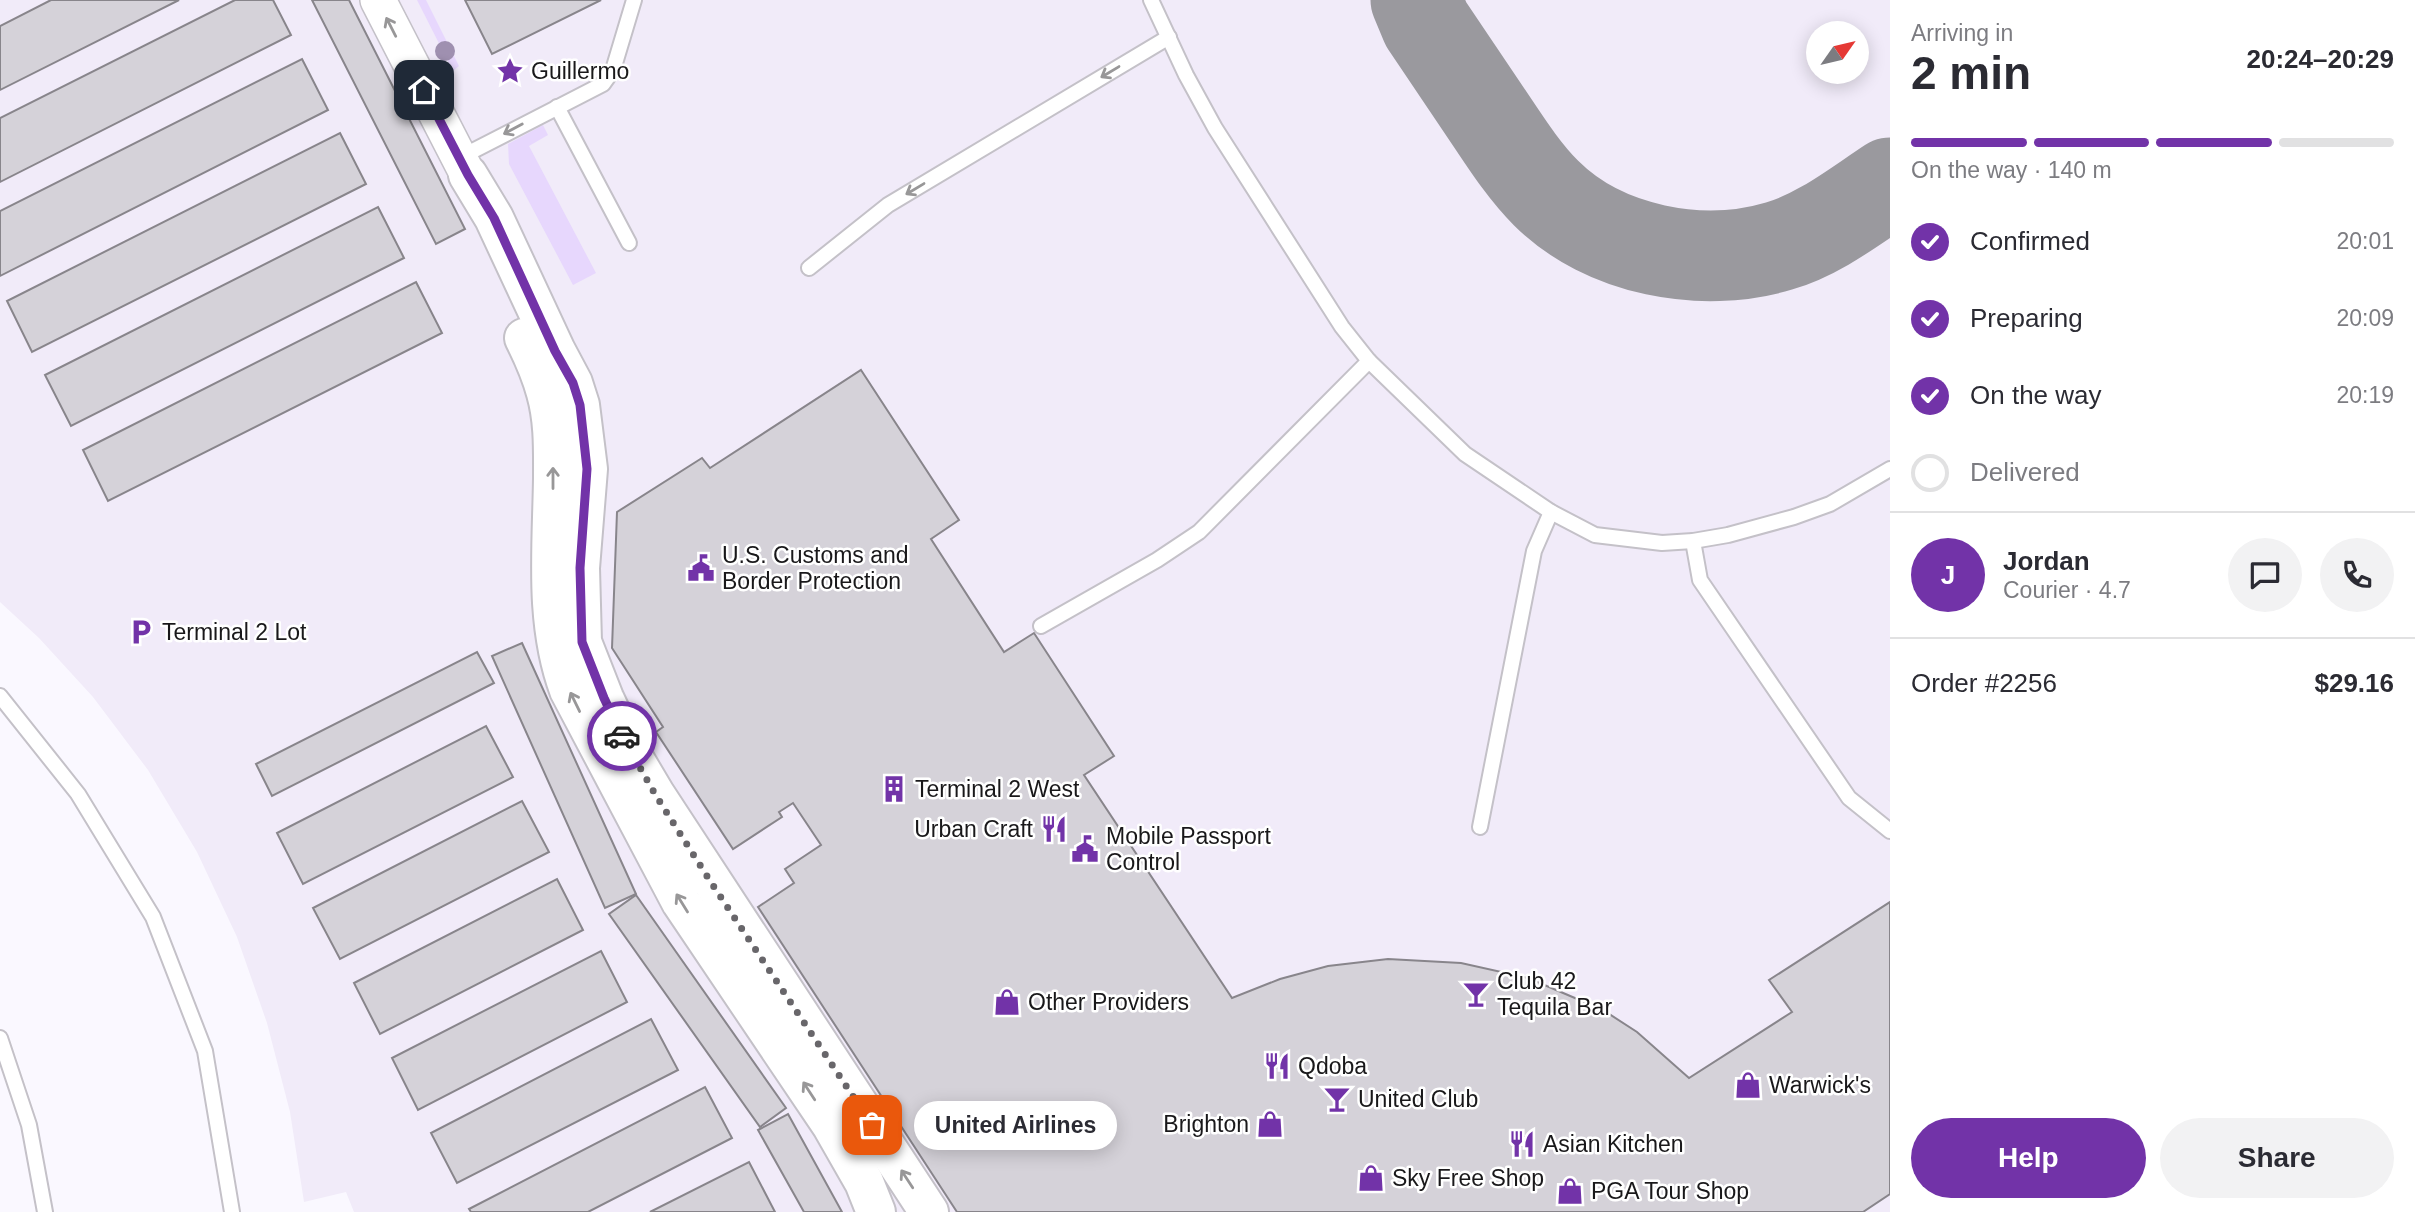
<!DOCTYPE html>
<meta charset="utf-8">
<style>
:root{--surface:#fff;--page:#f2f2f3;--text:#2b2b33;--muted:#7c7c81;--line:#e1e1e2;--accent:#7233a8}
body{margin:0;font-family:Helvetica,sans-serif;background:var(--page);color:var(--text);height:100vh;display:flex;flex-direction:column;font-size:26px;white-space:nowrap}
*{box-sizing:border-box;margin:0}
p{font-size:23px;color:var(--muted)}
.icon{flex:none;width:38px;height:38px;fill:none;stroke:currentColor;stroke-width:2;stroke-linecap:round;stroke-linejoin:round}
.map{position:relative;flex:1;overflow:hidden}
.side{display:flex;flex-direction:column;background:var(--surface);width:525px}
.side>*{flex:none}
.needle{width:46px;rotate:56deg}
.controls{position:absolute;left:1806px;top:21px;display:grid;gap:14px}
.controls a{display:grid;place-items:center;width:63px;height:63px;border-radius:50%;background:var(--surface);box-shadow:0 4px 18px #0003;font-size:35px}
.pin{position:absolute;display:grid;place-items:center;width:60px;height:60px;color:#fff;margin:-30px;border-radius:14px;box-shadow:0 4px 10px #0006}
.courier{position:absolute;display:grid;place-items:center;width:70px;height:70px;margin:-35px;border:5px solid #7233a8;border-radius:50%;background:#fff;color:#222;box-shadow:0 2px 9px #0007}
.bubble{position:absolute;height:49px;border-radius:24px;background:var(--surface);box-shadow:0 4px 18px #0003;font-size:23px;font-weight:600;line-height:49px;text-align:center}
.summary em{font-style:normal;font-weight:600}
.summary div{display:flex;flex-direction:column-reverse}
.summary{display:flex;align-items:center;justify-content:space-between;height:119px;padding:0 21px}
h1{font-size:46px;font-weight:600;line-height:52px}
.bar{display:grid;grid-template-columns:repeat(4,1fr);gap:10px 7px;align-content:center;height:84px;padding:0 21px}
.bar i{height:9px;border-radius:5px;background:var(--line)}
.bar .current{background:var(--accent)}
.bar p{grid-column:span 4}
.line{display:flex;align-items:center;gap:18px;padding:0 21px;border-top:2px solid var(--line)}
.line div{flex:1}
.round{display:grid;place-items:center;flex:none;width:74px;height:74px;border-radius:37px;background:var(--page)}
ol{padding:0 21px;list-style:none}
li{display:flex;align-items:center;gap:21px;height:77px}
li p{margin-inline-start:auto}
li .icon{padding:7px;border-radius:50%;background:var(--accent);color:#fff;stroke-width:4}
li:last-child{color:var(--muted)}
li i{width:38px;height:38px;border:4px solid var(--line);border-radius:50%}
.action{display:flex;gap:14px;margin-top:auto;padding:14px 21px}
.action a{flex:1;height:80px;border-radius:42px;background:var(--accent);color:#fff;font-size:28px;font-weight:600;line-height:80px;text-align:center}
.action a+a{background:var(--page);color:var(--text)}
main{display:flex;flex:1;min-height:0}
.map>svg:first-child{display:block}
.built{fill:#f1ebf9;fill-rule:evenodd}
.green{fill:#e7d7fd}
.lines{fill:none;stroke-linecap:round;stroke-linejoin:round}
.taxiway{stroke:#9a999e;stroke-width:91}
.building{fill:#d5d2d9;stroke:#88858b;stroke-width:2}
.service-casing{stroke:#c4c1c8;stroke-width:18}
.tertiary-casing{stroke:#c4c1c8;stroke-width:38}
.secondary-casing{stroke:#c4c1c8;stroke-width:42}
.service{stroke:#fff;stroke-width:14}
.tertiary{stroke:#fff;stroke-width:35}
.secondary{stroke:#fff;stroke-width:38}
.tree{fill:#9f90b0}
.oneway{stroke:#989798}
.done{stroke:#68666a;stroke-width:7;stroke-dasharray:0 12.6}
.route{stroke:#7233a8;stroke-width:9}
.labels{text-anchor:middle;dominant-baseline:central;stroke-width:5;stroke-linejoin:round;paint-order:stroke}
.poi-label{font-size:23px;fill:#19181a;stroke:#fff;text-anchor:start}
</style>
<main>
<div class="map">
<svg width="1890" height="1212" viewBox="0 0 1890 1212">
<rect width="100%" height="100%" fill="#faf8ff"/>
<!-- built -->
<path class="built" d="M0,0H1890V1212H354L346,1192L304,1202L290,1112L267,1023L237,937L197,852L148,770L93,697L39,638L0,602ZM1818,33H1857V72H1818Z"/>
<!-- green -->
<g class="green">
<path d="M417,0H426L459,66L453,71Z"/>
<path d="M543,125L548,135L529,146L596,273L573,285L509,164L508,144Z"/>
</g>
<g class="lines">
<!-- taxiway -->
<path class="taxiway" d="M1416,0L1426,24C1449,58 1472,92 1494,125C1510,149 1526,173 1546,193C1604,251 1702,269 1779,246C1820,234 1855,206 1890,183"/>
</g>
<!-- building -->
<g class="building">
<path d="M51,0H179L0,90V26Z"/>
<path d="M235,0H273L291,35L0,182V118Z"/>
<path d="M312,0H349L465,229L436,244Z"/>
<path d="M465,0H601L492,54Z"/>
<path d="M302,59L328,110L0,276V211Z"/>
<path d="M340,133L366,184L32,352L7,301Z"/>
<path d="M378,207L404,258L71,426L45,375Z"/>
<path d="M416,282L442,333L108,501L83,450Z"/>
<path d="M861,370L959,520L931,539L1004,652L1034,633L1114,756L1084,775L1232,998L1280,979L1328,966L1388,959L1461,963L1528,978L1603,1010L1637,1032L1689,1078L1792,1012L1769,980L1890,902V1194L1863,1212H957L758,907L794,883L785,869L821,845L793,803L779,812L782,817L733,849L656,732L663,727L612,648L617,512L702,458L710,468Z"/>
<path d="M522,643L636,894L605,908L492,656Z"/>
<path d="M477,652L494,683L272,796L256,764Z"/>
<path d="M486,726L513,777L303,884L277,833Z"/>
<path d="M522,801L549,852L340,959L313,908Z"/>
<path d="M557,879L583,930L380,1034L354,983Z"/>
<path d="M636,895L786,1108L760,1127L609,914Z"/>
<path d="M601,951L627,1002L418,1110L392,1058Z"/>
<path d="M651,1019L678,1070L457,1183L431,1133Z"/>
<path d="M705,1087L732,1138L588,1212H471L469,1209Z"/>
<path d="M788,1114L842,1212H804L758,1130Z"/>
<path d="M749,1162L775,1212H650Z"/>
</g>
<g class="lines">
<defs>
<g id="service">
<path d="M1151,0L1186,75L1215,128L1342,327L1369,361L1465,454L1551,512L1595,535L1662,543L1693,541L1728,535L1794,517L1830,504L1890,469"/>
<path d="M557,107L629,243"/>
<path d="M459,158L603,84L613,70L634,0"/>
<path d="M809,268L888,205L1169,37"/>
<path d="M1693,541L1700,580L1849,798L1890,831"/>
<path d="M1041,626L1157,560L1199,532L1369,361"/>
<path d="M0,696L78,794L153,917L205,1051L232,1212"/>
<path d="M1480,827L1534,551L1551,512"/>
<path d="M0,1038L29,1125L45,1212"/>
</g>
<path id="tertiary" d="M378,0L468,175"/>
<g id="secondary">
<path d="M468,175L494,218L556,351L573,383L580,405L588,469L580,568L582,642L604,698L626,745L655,794L929,1212"/>
<path d="M524,338C533,356 541,374 546,393C554,421 553,450 553,478C552,549 544,623 569,690L681,902L832,1126L864,1182L876,1212"/>
</g>
</defs>
<!-- service casing -->
<use href="#service" class="service-casing"/>
<!-- tertiary casing -->
<use href="#tertiary" class="tertiary-casing"/>
<!-- secondary casing -->
<use href="#secondary" class="secondary-casing"/>
<!-- service -->
<use href="#service" class="service"/>
<!-- tertiary -->
<use href="#tertiary" class="tertiary"/>
<!-- secondary -->
<use href="#secondary" class="secondary"/>
</g>
<!-- trees -->
<circle class="tree" cx="445" cy="51" r="10"/>
<!-- one-way arrows -->
<defs><path id="oneway-shaft" d="M-6 0H5M1.5-3L5.5 0L1.5 3" fill="none" stroke-width="1.6" stroke-linecap="round" stroke-linejoin="round" transform="scale(1.75)"/></defs>
<g class="oneway">
<use href="#oneway-shaft" transform="translate(391 27) rotate(-117)"/>
<use href="#oneway-shaft" transform="translate(1110 72) rotate(149)"/>
<use href="#oneway-shaft" transform="translate(513 129) rotate(152)"/>
<use href="#oneway-shaft" transform="translate(915 189) rotate(149)"/>
<use href="#oneway-shaft" transform="translate(553 478) rotate(-90)"/>
<use href="#oneway-shaft" transform="translate(575 702) rotate(-116)"/>
<use href="#oneway-shaft" transform="translate(682 903) rotate(-122)"/>
<use href="#oneway-shaft" transform="translate(809 1091) rotate(-123)"/>
<use href="#oneway-shaft" transform="translate(907 1179) rotate(-123)"/>
</g>
<g class="lines">
<!-- done -->
<path class="done" d="M622,736L655,794L712,884L872,1125"/>
<!-- route -->
<path class="route" d="M424,90L468,175L494,218L555,351L573,383L580,405L587,469L580,568L582,642L604,698L622,736"/>
</g>
<!-- icons -->
<defs>
<symbol id="sight-bare" viewBox="-9 -9 18 18"><path d="M0-6L1.8-2.2L6-1.7L2.9 1.2L3.7 5.4L0 3.3L-3.7 5.4L-2.9 1.2L-6-1.7L-1.8-2.2Z" fill="#7233a8" stroke="#fff" stroke-width="2.5" paint-order="stroke"/></symbol>
<symbol id="civic-bare" viewBox="-9 -9 18 18"><path d="M-.6-6.5H3V-4.5H.6V-3L4-1V1h2V6H-6V1h2V-1L-.6-3ZM-1.2 2.5V6h2.4V2.5Z" fill="#7233a8" stroke="#fff" stroke-width="2.5" paint-order="stroke"/></symbol>
<symbol id="parking-bare" viewBox="-9 -9 18 18"><path d="M-3.5-5.5H1a3.5 3.5 0 0 1 0 7H-1V5.5H-3.5ZM-1-3.4V-.6H.8a1.4 1.4 0 0 0 0-2.8Z" fill="#7233a8" stroke="#fff" stroke-width="2.5" paint-order="stroke"/></symbol>
<symbol id="building-bare" viewBox="-9 -9 18 18"><path d="M-4-6H4V6H1V3H-1V6H-4ZM-2.5-4.3h1.7v1.8h-1.7ZM.8-4.3h1.7v1.8H.8ZM-2.5-1h1.7V.8h-1.7ZM.8-1h1.7V.8H.8Z" fill="#7233a8" stroke="#fff" stroke-width="2.5" paint-order="stroke"/></symbol>
<symbol id="restaurant-bare" viewBox="-9 -9 18 18"><path d="M-5-6h1v4h1v-4h1v4h1v-4h1v5L-1.5 .5V6h-2V.5L-5-1ZM5-6V6H3V1.5H1.5Q1.5-4 5-6Z" fill="#7233a8" stroke="#fff" stroke-width="2.5" paint-order="stroke"/></symbol>
<symbol id="bar-bare" viewBox="-9 -9 18 18"><path d="M-6-5H6L.8 .8V4.5H3.5V6h-7V4.5H-.8V.8Z" fill="#7233a8" stroke="#fff" stroke-width="2.5" paint-order="stroke"/></symbol>
<symbol id="shop-bare" viewBox="-9 -9 18 18"><path d="M-5-2.5h2.3a2.7 3.5 0 0 1 5.4 0H5L5.5 6h-11ZM-1.5-2.5h3a1.5 2.3 0 0 0-3 0Z" fill="#7233a8" stroke="#fff" stroke-width="2.5" paint-order="stroke"/></symbol>
</defs>
<g fill-rule="evenodd">
<use href="#sight-bare" x="491" y="52" width="38" height="38"/>
<use href="#civic-bare" x="682" y="549" width="38" height="38"/>
<use href="#parking-bare" x="122" y="613" width="38" height="38"/>
<use href="#building-bare" x="875" y="770" width="38" height="38"/>
<use href="#restaurant-bare" x="1035" y="810" width="38" height="38"/>
<use href="#civic-bare" x="1066" y="830" width="38" height="38"/>
<use href="#bar-bare" x="1457" y="975" width="38" height="38"/>
<use href="#shop-bare" x="988" y="983" width="38" height="38"/>
<use href="#restaurant-bare" x="1258" y="1047" width="38" height="38"/>
<use href="#shop-bare" x="1729" y="1066" width="38" height="38"/>
<use href="#bar-bare" x="1318" y="1080" width="38" height="38"/>
<use href="#shop-bare" x="1251" y="1105" width="38" height="38"/>
<use href="#restaurant-bare" x="1503" y="1125" width="38" height="38"/>
<use href="#shop-bare" x="1352" y="1159" width="38" height="38"/>
<use href="#shop-bare" x="1551" y="1172" width="38" height="38"/>
</g>
<g class="labels">
<!-- poi labels -->
<g class="poi-label">
<text x="531" y="71">Guillermo</text>
<text x="722" y="555">U.S. Customs and<tspan x="722" dy="26">Border Protection</tspan></text>
<text x="162" y="632">Terminal 2 Lot</text>
<text x="915" y="789">Terminal 2 West</text>
<text x="1033" y="829" text-anchor="end">Urban Craft</text>
<text x="1106" y="836">Mobile Passport<tspan x="1106" dy="26">Control</tspan></text>
<text x="1497" y="981">Club 42<tspan x="1497" dy="26">Tequila Bar</tspan></text>
<text x="1028" y="1002">Other Providers</text>
<text x="1298" y="1066">Qdoba</text>
<text x="1769" y="1085">Warwick's</text>
<text x="1358" y="1099">United Club</text>
<text x="1249" y="1124" text-anchor="end">Brighton</text>
<text x="1543" y="1144">Asian Kitchen</text>
<text x="1392" y="1178">Sky Free Shop</text>
<text x="1591" y="1191">PGA Tour Shop</text>
</g>
</g>
</svg>
<div class="controls">
<a><svg class="needle" viewBox="-14 -14 28 28"><path d="M0-13l5 13h-10z" fill="#e53935"/><path d="M0 13l5-13h-10z" fill="#7c7c81"/></svg></a>
</div>
<div class="pin" style="left:872px;top:1125px;background:#ea580c"><svg class="icon" aria-label="bag" viewBox="0 0 24 24"><path d="M5 8h14l-1 12H6zM9 8a3 3 0 0 1 6 0"/></svg></div>
<div class="pin" style="left:424px;top:90px;background:#1f2937"><svg class="icon" aria-label="home" viewBox="0 0 24 24"><path d="M3 11l9-7 9 7M6 9v11h12V9"/></svg></div>
<div class="courier" style="left:622px;top:736px"><svg class="icon" aria-label="car" viewBox="0 0 24 24"><path d="M5 17H2v-5l4-1 3-4h7l3 4 3 1v5h-3M9 17h6M6 11h13"/><circle cx="7" cy="17" r="2"/><circle cx="17" cy="17" r="2"/></svg></div>
<div class="bubble" style="left:914px;top:1101px;width:203px">United Airlines</div>
</div>
<section class="side">
<div class="summary"><div><h1>2 min</h1><p>Arriving in</p></div><em>20:24–20:29</em></div>
<div class="bar"><i class="current"></i><i class="current"></i><i class="current"></i><i></i><p>On the way · 140 m</p></div>
<ol>
<li><svg class="icon" aria-label="check" viewBox="0 0 24 24"><path d="M5 12l5 5 9-10"/></svg>Confirmed<p>20:01</p></li>
<li><svg class="icon" aria-label="check" viewBox="0 0 24 24"><path d="M5 12l5 5 9-10"/></svg>Preparing<p>20:09</p></li>
<li><svg class="icon" aria-label="check" viewBox="0 0 24 24"><path d="M5 12l5 5 9-10"/></svg>On the way<p>20:19</p></li>
<li><i></i>Delivered</li>
</ol>
<div class="line" style="height:126px"><b class="round" style="background:var(--accent);color:#fff">J</b><div><b>Jordan</b><p>Courier · 4.7</p></div><a class="round"><svg class="icon" aria-label="chat" viewBox="0 0 24 24"><path d="M4 5h16v11H9l-5 4z"/></svg></a><a class="round"><svg class="icon" aria-label="phone" viewBox="0 0 24 24"><path d="M5 4h4l2 5-3 2q2 4 5 5l2-3 5 2v4C11 20 4 13 5 4z"/></svg></a></div>
<div class="line" style="height:91px"><div>Order #2256</div><b>$29.16</b></div>
<div class="action"><a>Help</a><a>Share</a></div>
</section>
</main>
